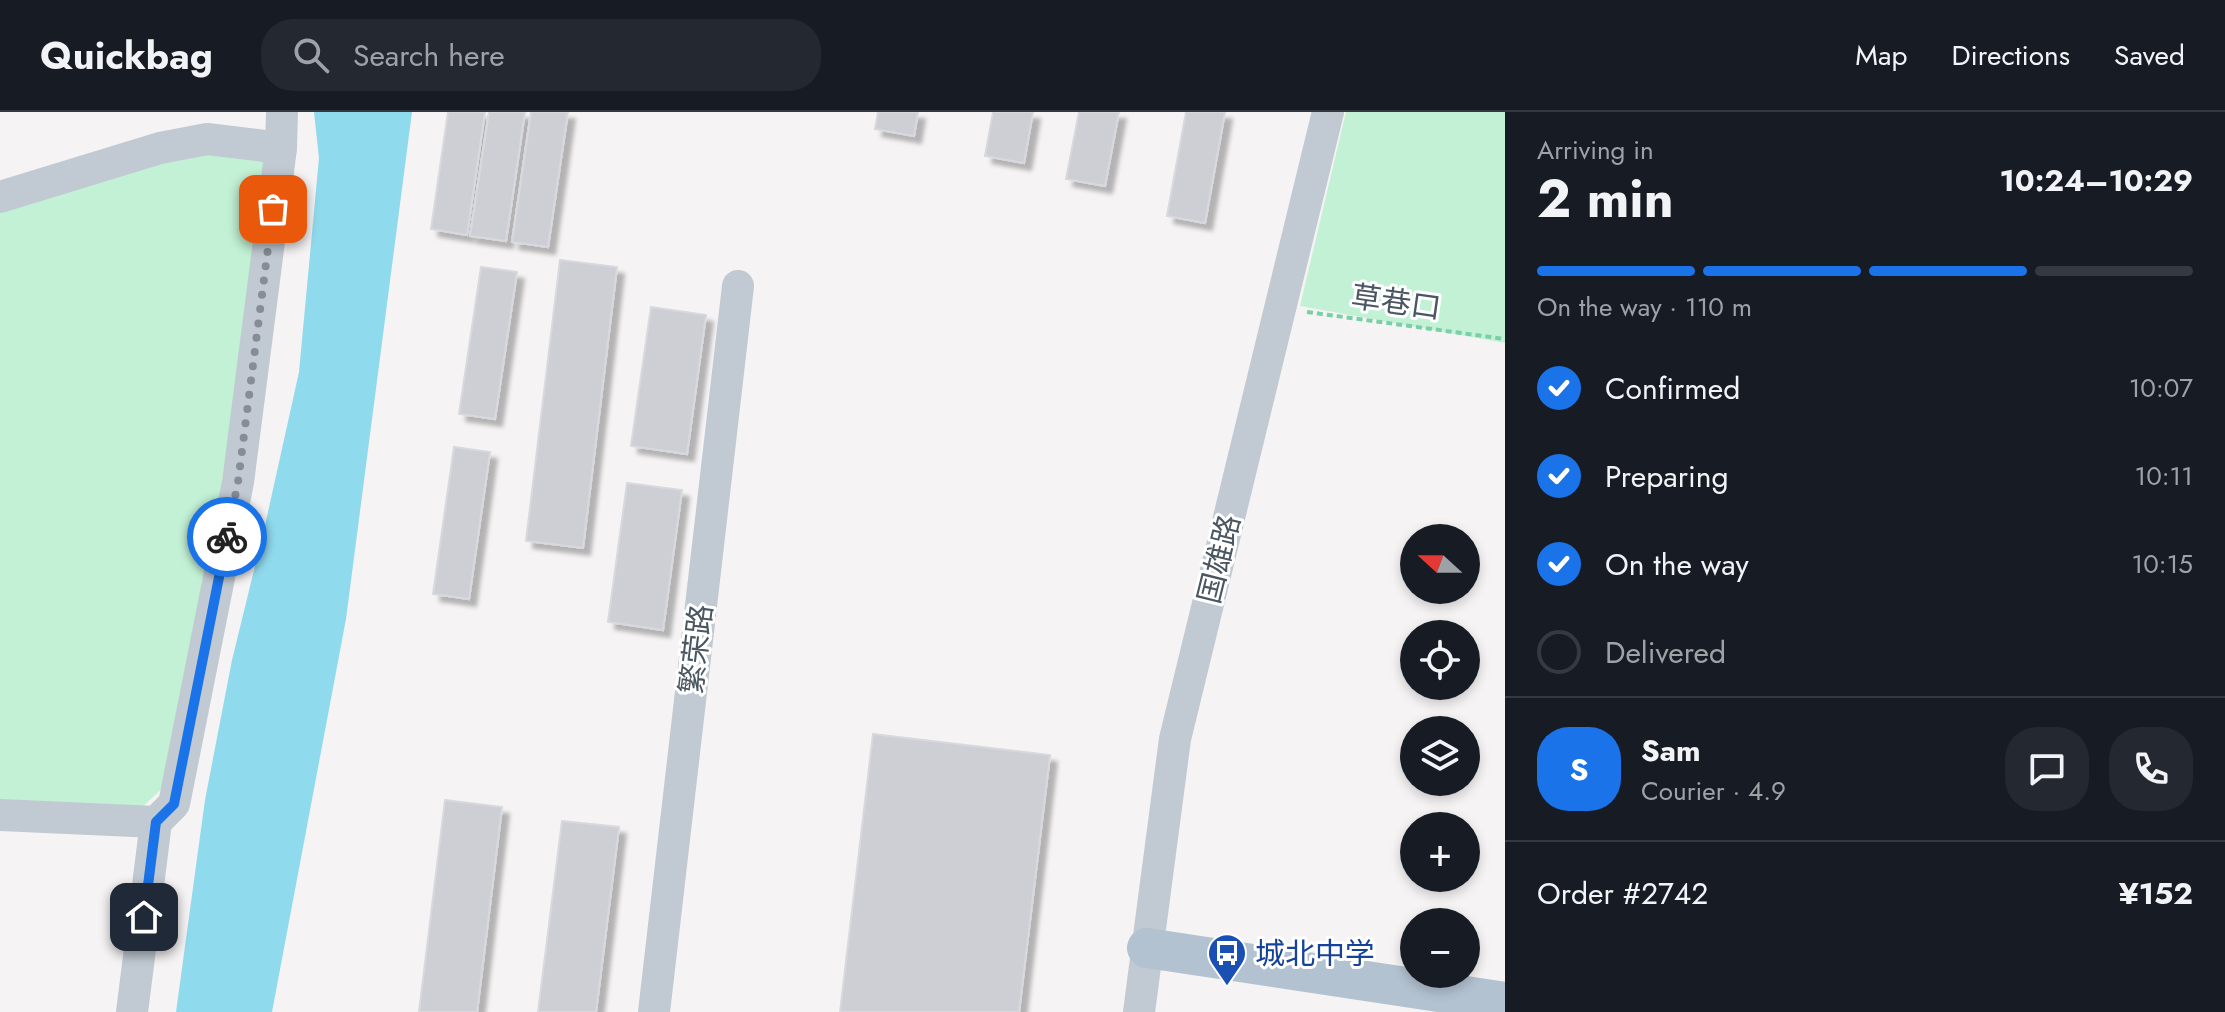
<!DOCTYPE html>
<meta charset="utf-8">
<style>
:root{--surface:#171b24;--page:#242831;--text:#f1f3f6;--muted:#9ea1a6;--line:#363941;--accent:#1a73e8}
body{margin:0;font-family:Jost,"Noto Sans SC",sans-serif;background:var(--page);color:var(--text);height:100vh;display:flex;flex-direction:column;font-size:30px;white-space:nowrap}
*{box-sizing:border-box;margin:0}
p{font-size:26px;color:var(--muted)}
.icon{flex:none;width:44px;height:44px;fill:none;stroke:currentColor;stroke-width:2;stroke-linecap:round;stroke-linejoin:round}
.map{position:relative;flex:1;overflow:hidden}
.sheet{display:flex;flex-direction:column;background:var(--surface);width:720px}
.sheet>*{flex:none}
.needle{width:52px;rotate:291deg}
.controls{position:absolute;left:1400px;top:412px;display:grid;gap:16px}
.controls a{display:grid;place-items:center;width:80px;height:80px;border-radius:50%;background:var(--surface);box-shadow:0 4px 12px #0003;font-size:40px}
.pin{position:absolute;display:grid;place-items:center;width:68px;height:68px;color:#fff;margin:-34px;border-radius:16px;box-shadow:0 4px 12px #0006}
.courier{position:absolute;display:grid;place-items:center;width:80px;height:80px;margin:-40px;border:6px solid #1a73e8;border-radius:50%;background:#fff;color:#222;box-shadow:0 2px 10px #0007}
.overview em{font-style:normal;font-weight:700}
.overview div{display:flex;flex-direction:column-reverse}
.overview{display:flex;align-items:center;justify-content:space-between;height:136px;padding:0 32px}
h1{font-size:52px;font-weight:700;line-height:60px}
.bar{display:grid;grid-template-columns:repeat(4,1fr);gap:12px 8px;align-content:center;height:96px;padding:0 32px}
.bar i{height:10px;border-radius:6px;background:var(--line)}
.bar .current{background:var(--accent)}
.bar p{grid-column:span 4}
.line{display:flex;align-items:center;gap:20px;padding:0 32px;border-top:2px solid var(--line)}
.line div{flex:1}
.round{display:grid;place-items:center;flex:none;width:84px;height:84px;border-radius:32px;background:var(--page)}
ol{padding:0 32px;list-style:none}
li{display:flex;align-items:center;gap:24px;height:88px}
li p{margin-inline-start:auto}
li .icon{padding:8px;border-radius:50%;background:var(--accent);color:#fff;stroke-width:4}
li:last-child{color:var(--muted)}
li i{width:44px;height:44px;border:4px solid var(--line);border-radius:50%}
header{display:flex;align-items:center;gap:48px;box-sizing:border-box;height:112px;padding:0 40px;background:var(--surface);border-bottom:2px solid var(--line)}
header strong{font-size:38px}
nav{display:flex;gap:44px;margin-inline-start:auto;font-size:28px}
.search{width:560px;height:72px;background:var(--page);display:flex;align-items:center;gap:20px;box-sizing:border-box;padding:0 28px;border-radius:32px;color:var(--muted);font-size:30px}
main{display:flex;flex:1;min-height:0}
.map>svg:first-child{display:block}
.green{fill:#c3f1d5}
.water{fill:#90daee}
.building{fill:#cdcfd5;stroke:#d7d9de;stroke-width:2;filter:url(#shadow)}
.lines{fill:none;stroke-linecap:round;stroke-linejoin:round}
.path{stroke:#7ad0a6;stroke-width:4;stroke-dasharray:6 4;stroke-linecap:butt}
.minor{stroke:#c1cad2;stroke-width:32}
.major{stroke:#b3c2d1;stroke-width:40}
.done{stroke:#868d94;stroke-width:8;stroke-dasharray:0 14.4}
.route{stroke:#1a73e8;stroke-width:10}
.labels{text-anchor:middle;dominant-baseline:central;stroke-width:6;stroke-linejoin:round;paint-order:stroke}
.street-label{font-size:30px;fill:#4a5661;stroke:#fff}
.transit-label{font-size:30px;fill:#164399;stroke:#fff;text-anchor:start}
</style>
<header>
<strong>Quickbag</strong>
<div class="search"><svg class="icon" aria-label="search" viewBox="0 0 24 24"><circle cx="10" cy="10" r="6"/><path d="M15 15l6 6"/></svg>Search here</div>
<nav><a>Map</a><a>Directions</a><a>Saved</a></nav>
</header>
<main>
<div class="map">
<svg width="1505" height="900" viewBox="0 0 1505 900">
<defs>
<filter id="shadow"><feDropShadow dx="7" dy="7" stdDeviation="2" flood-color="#0004"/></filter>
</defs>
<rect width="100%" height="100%" fill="#f5f3f3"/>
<!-- green -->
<g class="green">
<path d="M1346,0H1505V231L1300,194Z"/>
<path d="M160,36L268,46L195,559L165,674L139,698L0,690V85Z"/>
</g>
<!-- water -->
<path class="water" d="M314,0H412L346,507L272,900H176L205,688L232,548L266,409L299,260L319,46Z"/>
<!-- building -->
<g class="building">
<path d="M448,0H485L467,123L431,117Z"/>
<path d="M489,0H525L506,129L470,124Z"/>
<path d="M531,0H568L548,135L512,130Z"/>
<path d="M878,0H918L914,24L875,17Z"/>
<path d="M993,0H1033L1024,51L985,44Z"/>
<path d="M1079,0H1119L1105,74L1066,67Z"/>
<path d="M1186,0H1225L1205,111L1167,104Z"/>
<path d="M560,148L617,155L583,436L526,429Z"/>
<path d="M481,155L517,160L495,307L459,302Z"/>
<path d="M651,195L706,203L687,342L631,334Z"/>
<path d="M454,335L490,340L469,487L433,482Z"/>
<path d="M627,371L682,378L663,518L608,510Z"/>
<path d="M873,622L1050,643L1019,900H840Z"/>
<path d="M445,688L502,695L477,900H419Z"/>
<path d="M562,709L619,715L596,900H538Z"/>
</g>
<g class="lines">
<!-- path -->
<path class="path" d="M1307,200L1505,227"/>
<!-- minor -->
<g class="minor">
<path d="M0,85L160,36L207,27L281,36"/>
<path d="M0,703L156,710L174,692L238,370L281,36L282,0"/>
<path d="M132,900L156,710"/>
<path d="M654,900L738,174"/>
<path d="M1139,900L1175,627L1328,0"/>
</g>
<!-- major -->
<path class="major" d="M1147,836L1505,890"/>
</g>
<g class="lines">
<!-- done -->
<path class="done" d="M227,425L238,370L273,97"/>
<!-- route -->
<path class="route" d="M144,805L156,710L174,692L227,425"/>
</g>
<!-- icons -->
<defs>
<symbol id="bus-pin" viewBox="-11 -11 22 30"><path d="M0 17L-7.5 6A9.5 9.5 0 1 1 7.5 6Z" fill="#1a4fb4" stroke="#fff"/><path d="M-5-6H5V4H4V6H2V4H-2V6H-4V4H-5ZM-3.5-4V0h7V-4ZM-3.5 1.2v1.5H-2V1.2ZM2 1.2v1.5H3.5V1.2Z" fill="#fff"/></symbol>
</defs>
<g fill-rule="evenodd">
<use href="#bus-pin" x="1205" y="819" width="44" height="60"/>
</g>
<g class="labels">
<!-- street labels -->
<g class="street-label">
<text transform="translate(1396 190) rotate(8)">草巷口</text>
<text transform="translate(1219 447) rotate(-76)">国雄路</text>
<text transform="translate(696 537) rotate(-83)">繁荣路</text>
</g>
<!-- transit labels -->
<g class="transit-label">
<text x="1255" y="841">城北中学</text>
</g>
</g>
</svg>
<div class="controls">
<a><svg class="needle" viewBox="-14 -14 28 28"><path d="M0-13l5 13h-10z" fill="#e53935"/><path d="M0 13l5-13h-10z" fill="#9ea1a6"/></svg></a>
<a><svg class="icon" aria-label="locate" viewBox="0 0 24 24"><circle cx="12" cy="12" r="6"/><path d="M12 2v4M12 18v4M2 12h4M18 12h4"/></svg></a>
<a><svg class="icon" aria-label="layers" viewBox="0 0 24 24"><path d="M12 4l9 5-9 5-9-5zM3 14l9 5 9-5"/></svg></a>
<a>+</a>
<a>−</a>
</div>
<div class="pin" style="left:273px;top:97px;background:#ea580c"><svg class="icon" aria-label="bag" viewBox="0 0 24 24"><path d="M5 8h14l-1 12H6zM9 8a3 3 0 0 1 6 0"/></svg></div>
<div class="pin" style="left:144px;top:805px;background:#1f2937"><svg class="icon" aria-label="home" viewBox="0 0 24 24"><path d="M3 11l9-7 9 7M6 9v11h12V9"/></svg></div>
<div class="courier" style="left:227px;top:425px"><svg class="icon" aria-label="bike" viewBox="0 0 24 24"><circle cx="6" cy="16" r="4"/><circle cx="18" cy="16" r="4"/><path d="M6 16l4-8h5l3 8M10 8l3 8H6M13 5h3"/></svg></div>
</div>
<section class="sheet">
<div class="overview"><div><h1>2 min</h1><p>Arriving in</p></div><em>10:24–10:29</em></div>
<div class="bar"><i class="current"></i><i class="current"></i><i class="current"></i><i></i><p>On the way · 110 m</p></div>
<ol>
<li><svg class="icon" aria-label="check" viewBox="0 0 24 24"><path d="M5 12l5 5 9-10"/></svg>Confirmed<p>10:07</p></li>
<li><svg class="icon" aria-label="check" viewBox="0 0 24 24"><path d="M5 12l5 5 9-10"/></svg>Preparing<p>10:11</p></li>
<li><svg class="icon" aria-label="check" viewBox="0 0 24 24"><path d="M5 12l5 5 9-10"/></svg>On the way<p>10:15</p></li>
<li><i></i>Delivered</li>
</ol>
<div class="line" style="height:144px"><b class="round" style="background:var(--accent);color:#fff">S</b><div><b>Sam</b><p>Courier · 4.9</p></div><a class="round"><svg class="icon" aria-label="chat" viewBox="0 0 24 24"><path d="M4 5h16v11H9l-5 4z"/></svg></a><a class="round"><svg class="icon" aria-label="phone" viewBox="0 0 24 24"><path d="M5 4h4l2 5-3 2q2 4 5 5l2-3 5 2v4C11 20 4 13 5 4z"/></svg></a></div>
<div class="line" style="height:104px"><div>Order #2742</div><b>¥152</b></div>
</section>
</main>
